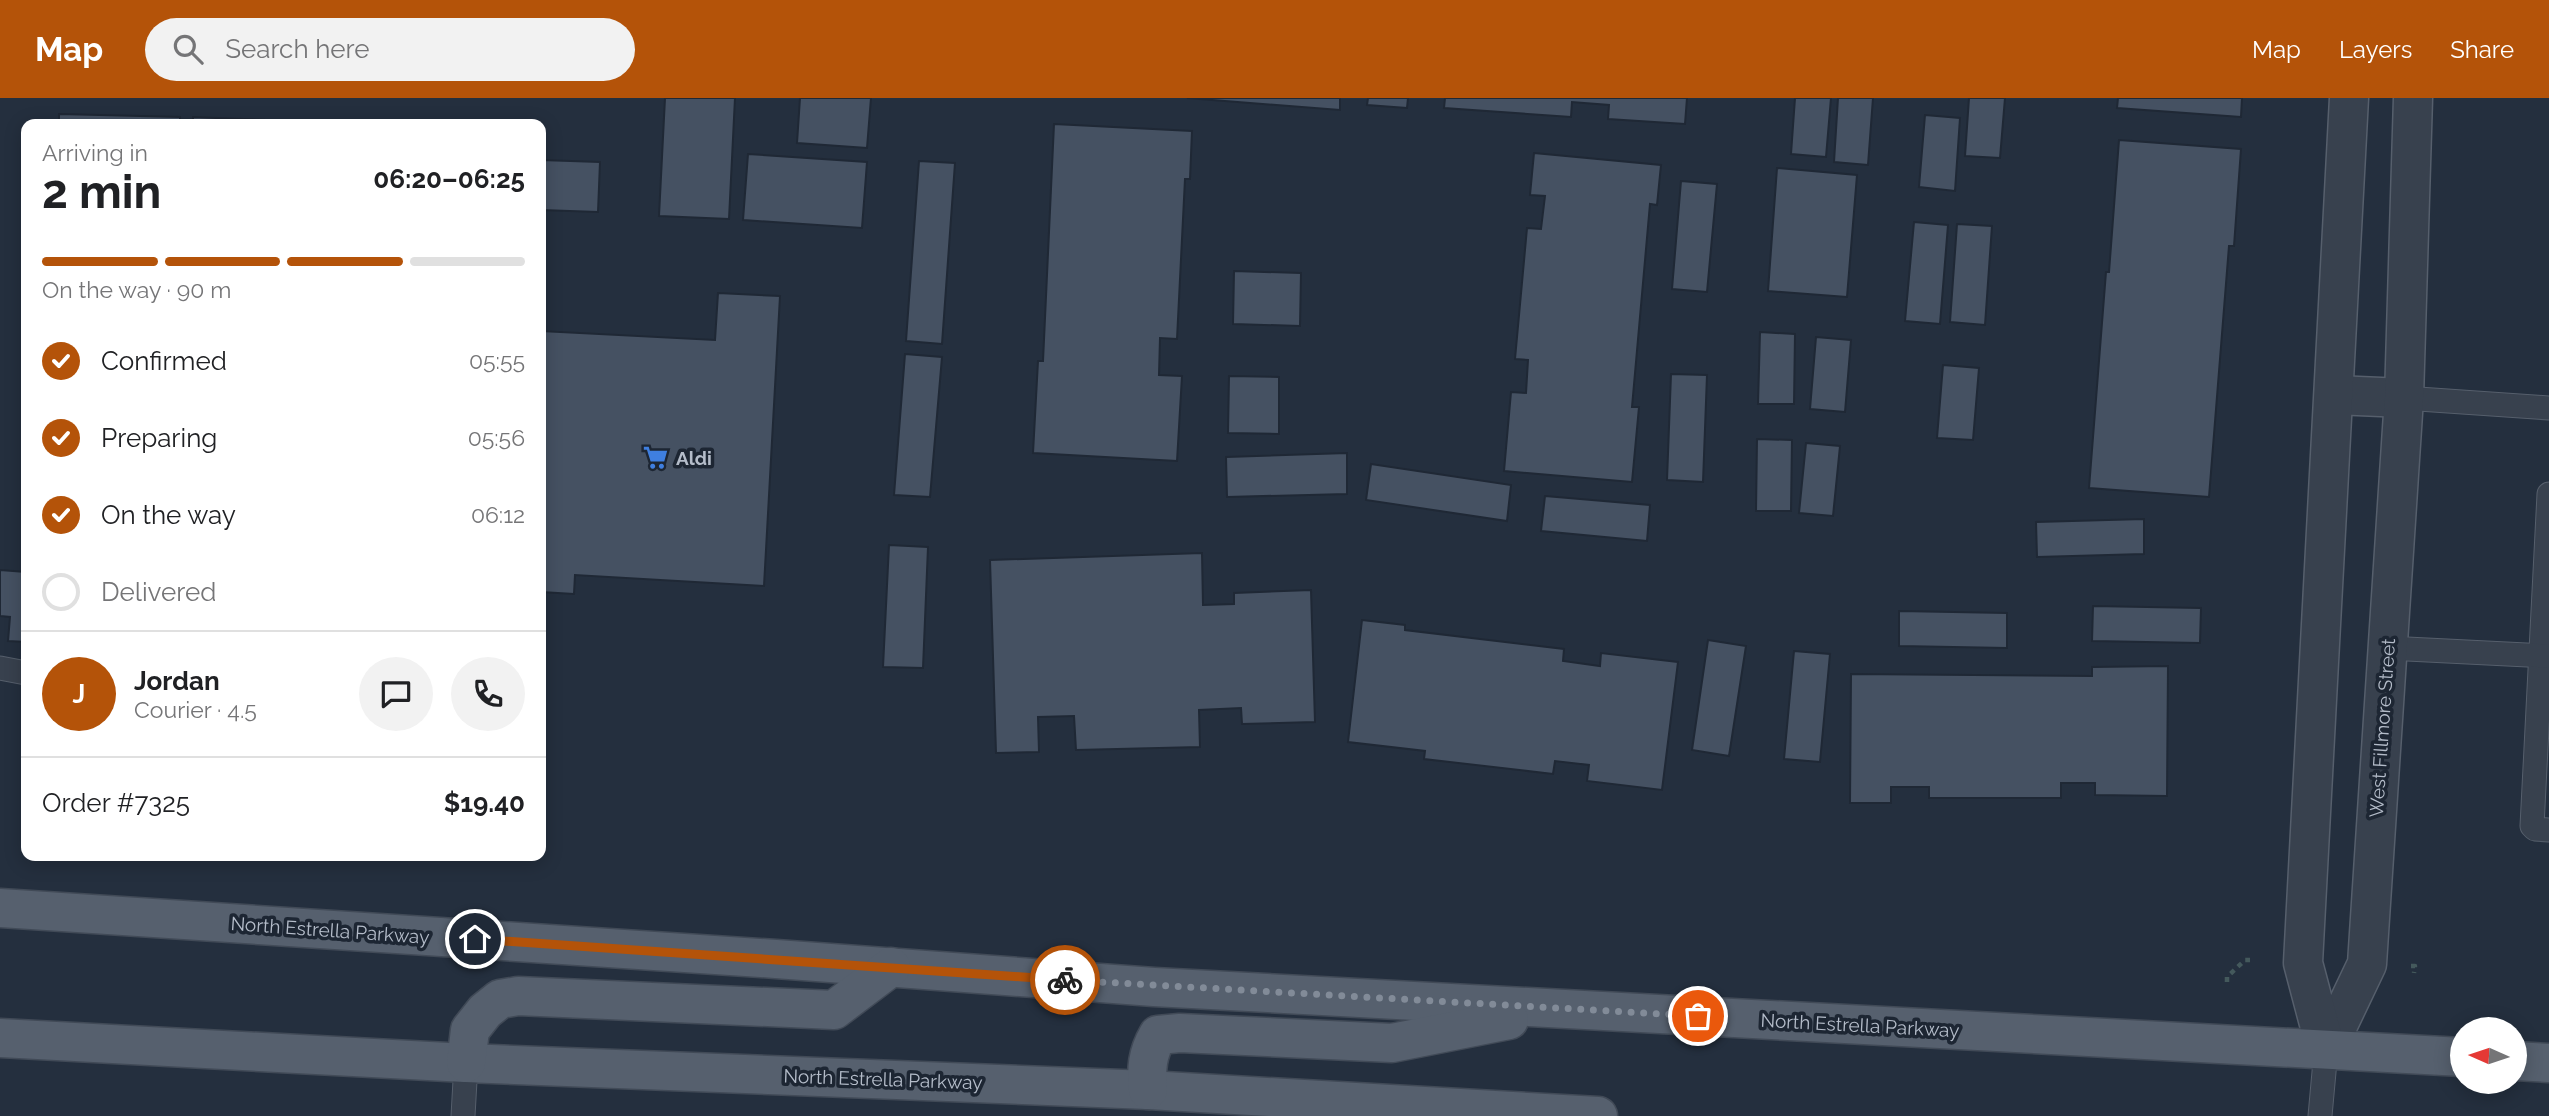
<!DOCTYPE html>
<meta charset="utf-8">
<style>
:root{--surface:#fff;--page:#f2f2f2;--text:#202124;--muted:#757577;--line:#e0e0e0;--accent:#b45309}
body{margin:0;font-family:Raleway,sans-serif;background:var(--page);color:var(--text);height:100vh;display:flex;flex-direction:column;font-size:26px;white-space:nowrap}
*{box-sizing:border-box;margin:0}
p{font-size:23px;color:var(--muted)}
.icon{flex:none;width:38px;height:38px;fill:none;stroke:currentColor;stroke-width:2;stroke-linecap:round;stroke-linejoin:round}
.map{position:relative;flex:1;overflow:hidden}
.side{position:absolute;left:21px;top:21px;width:525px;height:742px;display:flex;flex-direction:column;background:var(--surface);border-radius:14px;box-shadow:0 4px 18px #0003}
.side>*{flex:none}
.needle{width:46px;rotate:273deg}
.controls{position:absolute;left:2450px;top:919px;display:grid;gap:14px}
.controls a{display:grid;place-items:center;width:77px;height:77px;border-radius:50%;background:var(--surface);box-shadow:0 4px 18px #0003;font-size:35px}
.pin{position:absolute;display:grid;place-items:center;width:60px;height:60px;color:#fff;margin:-30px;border:4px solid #fff;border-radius:50%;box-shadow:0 2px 7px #0007}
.courier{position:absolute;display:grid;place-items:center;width:70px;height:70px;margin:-35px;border:5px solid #b45309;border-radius:50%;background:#fff;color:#222;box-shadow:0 2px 9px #0007}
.headline em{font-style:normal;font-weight:700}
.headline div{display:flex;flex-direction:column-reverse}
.headline{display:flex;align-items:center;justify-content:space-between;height:119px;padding:0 21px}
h1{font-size:46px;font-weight:700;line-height:52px}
.bar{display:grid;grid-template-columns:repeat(4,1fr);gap:10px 7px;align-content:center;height:84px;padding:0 21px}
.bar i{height:9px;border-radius:5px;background:var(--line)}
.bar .active{background:var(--accent)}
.bar p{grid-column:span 4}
.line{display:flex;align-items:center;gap:18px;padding:0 21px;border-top:2px solid var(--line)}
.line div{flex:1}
.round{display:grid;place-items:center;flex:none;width:74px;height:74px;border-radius:37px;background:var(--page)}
ol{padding:0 21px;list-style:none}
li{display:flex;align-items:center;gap:21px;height:77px}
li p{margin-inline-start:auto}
li .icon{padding:7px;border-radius:50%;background:var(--accent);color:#fff;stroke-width:4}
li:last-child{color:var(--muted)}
li i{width:38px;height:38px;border:4px solid var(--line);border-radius:50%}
header{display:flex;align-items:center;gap:42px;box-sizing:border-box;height:98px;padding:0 35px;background:var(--accent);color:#fff}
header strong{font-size:33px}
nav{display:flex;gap:38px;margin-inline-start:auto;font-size:24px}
.search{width:490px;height:63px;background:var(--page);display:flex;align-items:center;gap:18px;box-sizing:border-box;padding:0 24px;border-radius:38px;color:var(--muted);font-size:26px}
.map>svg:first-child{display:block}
.building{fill:#455162;stroke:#1f2835;stroke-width:2}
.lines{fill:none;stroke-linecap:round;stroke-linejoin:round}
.lane-casing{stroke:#565f6c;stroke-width:25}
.street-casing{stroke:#565f6c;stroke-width:41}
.primary-casing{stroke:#414a57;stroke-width:41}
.path{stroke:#44595c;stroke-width:4.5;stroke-dasharray:5 5;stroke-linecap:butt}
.lane{stroke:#38414e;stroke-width:23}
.street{stroke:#38414e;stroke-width:38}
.primary{stroke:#56606e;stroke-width:38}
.done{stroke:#828b98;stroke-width:7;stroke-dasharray:0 12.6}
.route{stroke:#b45309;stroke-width:9}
.labels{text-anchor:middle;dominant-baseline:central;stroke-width:7;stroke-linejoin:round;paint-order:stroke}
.poi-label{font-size:19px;font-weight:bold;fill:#b4bcc9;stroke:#1d2633;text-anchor:start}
.street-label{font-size:19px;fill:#b4bcc9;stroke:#1d2633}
</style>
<header>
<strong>Map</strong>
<div class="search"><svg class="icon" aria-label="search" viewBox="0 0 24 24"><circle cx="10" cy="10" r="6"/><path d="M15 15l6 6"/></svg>Search here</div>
<nav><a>Map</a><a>Layers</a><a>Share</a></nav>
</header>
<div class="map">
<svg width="2549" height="1018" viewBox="0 0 2549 1018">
<rect width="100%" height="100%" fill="#242f3e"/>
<!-- building -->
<g class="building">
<path d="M665,0H735L729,121L659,118Z"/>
<path d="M800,0H871L867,50L797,45Z"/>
<path d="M1187,0H1340V12Z"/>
<path d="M1368,0H1408L1407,10L1367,7Z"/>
<path d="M1445,0H1687L1685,26L1608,21L1609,7L1572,4L1571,19L1444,10Z"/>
<path d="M1795,0H1831L1826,59L1791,56Z"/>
<path d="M1838,0H1873L1868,67L1834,64Z"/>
<path d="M1969,0H2005L2000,60L1965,58Z"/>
<path d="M2118,0H2242L2241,19L2117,10Z"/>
<path d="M59,16L180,19V26H59Z"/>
<path d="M1925,17L1960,20L1955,93L1919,89Z"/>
<path d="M193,19L265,22V26H193Z"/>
<path d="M1054,26L1192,33L1190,81H1185L1177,241L1160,240L1159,277L1182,278L1177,363L1033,355L1038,263H1043Z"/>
<path d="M2119,42L2241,51L2234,148H2229L2209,399L2089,390L2106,174H2109Z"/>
<path d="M1534,55L1661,67L1657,107L1650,106L1632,309H1639L1632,384L1504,373L1511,294L1526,295L1528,262L1515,261L1527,130L1541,131L1545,98L1530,97Z"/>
<path d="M748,56L867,64L862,130L743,122Z"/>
<path d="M541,62L600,64L598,114L541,112Z"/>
<path d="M919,63L955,65L942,246L906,243Z"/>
<path d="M1777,70L1857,77L1847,199L1768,193Z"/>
<path d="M1681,83L1717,86L1707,194L1672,191Z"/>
<path d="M1914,124L1948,127L1940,226L1905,223Z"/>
<path d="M1957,126L1992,128L1985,227L1950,224Z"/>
<path d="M1234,173L1301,175L1300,228L1233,226Z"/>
<path d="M718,195L780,198L764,488L575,477L574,496L541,494V233L715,242Z"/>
<path d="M1760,234L1795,236L1794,306H1758Z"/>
<path d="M1816,239L1851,242L1845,314L1810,311Z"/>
<path d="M905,256L942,259L930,399L894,397Z"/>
<path d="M1943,267L1979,270L1973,342L1937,340Z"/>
<path d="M1671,276L1707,277L1703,384L1667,382Z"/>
<path d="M1229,278L1279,279V336L1228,335Z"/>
<path d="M1757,341L1792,342L1791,413H1756Z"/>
<path d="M1806,345L1840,348L1833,418L1799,415Z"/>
<path d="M1347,355V396L1227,399L1226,359Z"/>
<path d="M1371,366L1511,387L1507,423L1366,402Z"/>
<path d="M1545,398L1650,407L1647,443L1541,433Z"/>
<path d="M2144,421V456L2037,459L2036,424Z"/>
<path d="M889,447L928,449L923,570L883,569Z"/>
<path d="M1202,455L1203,507L1234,506V495L1311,492L1315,624L1242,626L1241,610L1199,612L1200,649L1076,652L1074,618L1038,619L1039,654L996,655L990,462Z"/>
<path d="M0,472L26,474V544L8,543L10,519L0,518Z"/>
<path d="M2093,508L2201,510L2200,545L2092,543Z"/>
<path d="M1899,513L2007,515V550L1899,548Z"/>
<path d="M1362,522L1405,527V532L1564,551L1563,563L1600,568L1601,555L1678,564L1662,692L1587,683L1589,667L1555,663L1553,676L1424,661L1425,653L1348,644Z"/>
<path d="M1708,542L1746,548L1729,658L1692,652Z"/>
<path d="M1794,553L1830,556L1820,664L1784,661Z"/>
<path d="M2168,568L2167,698L2095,697V685H2061V700H1929V689H1891V705H1850L1851,576L2092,578V569Z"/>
</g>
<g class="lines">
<defs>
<g id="lane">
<path d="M2404,300L2549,310"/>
<path d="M2549,396L2532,728L2535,731L2549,732"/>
<path d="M2387,550L2549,558"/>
<path d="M0,570L26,575"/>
<path d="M463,1018L466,965"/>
<path d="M2320,1018L2326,952"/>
</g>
<g id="street">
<path d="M2335,297L2404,300"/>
<path d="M2326,952L2367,866L2404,300L2413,0"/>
<path d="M2326,952L2303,865L2349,0"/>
</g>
<g id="primary">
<path d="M0,810L776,861L1154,889L2462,959"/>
<path d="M0,940L466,965L1148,992L1598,1018"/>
<path d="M2515,963L2549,965"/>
<path d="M466,965L470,932L485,913L500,901L518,898L834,912L891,869"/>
<path d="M1148,992C1146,971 1147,956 1158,937L1180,935L1392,945L1509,922"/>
</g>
</defs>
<!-- lane casing -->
<use href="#lane" class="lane-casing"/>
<!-- street casing -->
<use href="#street" class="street-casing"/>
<!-- primary casing -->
<use href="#primary" class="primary-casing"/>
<!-- path -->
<g class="path">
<path d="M2411,868H2415L2414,875"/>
<path d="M2227,884V879L2245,862H2250"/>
</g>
<!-- lane -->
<use href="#lane" class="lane"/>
<!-- street -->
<use href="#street" class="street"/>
<!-- primary -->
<use href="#primary" class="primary"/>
</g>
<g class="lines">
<!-- done -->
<path class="done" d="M1065,882L1698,918"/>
<!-- route -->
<path class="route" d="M475,841L1065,882"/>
</g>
<!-- icons -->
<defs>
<symbol id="supermarket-bare" viewBox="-9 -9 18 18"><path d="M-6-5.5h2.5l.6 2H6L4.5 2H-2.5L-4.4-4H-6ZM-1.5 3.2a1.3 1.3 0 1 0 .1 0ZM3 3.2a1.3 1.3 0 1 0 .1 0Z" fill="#3f7fe0" stroke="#1d2633" stroke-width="2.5" paint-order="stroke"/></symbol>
</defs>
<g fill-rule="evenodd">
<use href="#supermarket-bare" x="638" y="342" width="35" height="35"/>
</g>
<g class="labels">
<!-- poi labels -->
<g class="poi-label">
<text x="676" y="360">Aldi</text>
</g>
<!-- street labels -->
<g class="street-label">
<text transform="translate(2382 630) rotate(-86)">West Fillmore Street</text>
<text transform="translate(330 832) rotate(4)">North Estrella Parkway</text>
<text transform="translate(1860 927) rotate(3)">North Estrella Parkway</text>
<text transform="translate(883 981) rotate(2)">North Estrella Parkway</text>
</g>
</g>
</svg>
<div class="controls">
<a><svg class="needle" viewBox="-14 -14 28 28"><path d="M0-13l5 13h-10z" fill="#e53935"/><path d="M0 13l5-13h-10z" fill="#757577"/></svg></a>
</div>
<div class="pin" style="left:1698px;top:918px;background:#ea580c"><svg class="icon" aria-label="bag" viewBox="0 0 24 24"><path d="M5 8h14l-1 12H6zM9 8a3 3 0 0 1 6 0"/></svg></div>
<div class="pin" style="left:475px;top:841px;background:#1f2937"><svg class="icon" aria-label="home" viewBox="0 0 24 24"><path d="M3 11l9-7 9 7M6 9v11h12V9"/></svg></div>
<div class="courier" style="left:1065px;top:882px"><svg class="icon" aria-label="bike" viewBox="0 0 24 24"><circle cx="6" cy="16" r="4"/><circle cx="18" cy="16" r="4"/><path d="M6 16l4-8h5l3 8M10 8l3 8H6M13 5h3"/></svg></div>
<section class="side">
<div class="headline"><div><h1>2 min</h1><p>Arriving in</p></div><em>06:20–06:25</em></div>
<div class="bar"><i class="active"></i><i class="active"></i><i class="active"></i><i></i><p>On the way · 90 m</p></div>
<ol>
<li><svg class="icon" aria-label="check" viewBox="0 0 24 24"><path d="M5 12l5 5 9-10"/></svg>Confirmed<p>05:55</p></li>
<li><svg class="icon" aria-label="check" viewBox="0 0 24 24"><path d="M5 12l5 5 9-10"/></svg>Preparing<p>05:56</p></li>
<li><svg class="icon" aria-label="check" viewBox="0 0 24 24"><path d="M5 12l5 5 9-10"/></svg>On the way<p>06:12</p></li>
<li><i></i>Delivered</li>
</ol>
<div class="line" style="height:126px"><b class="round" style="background:var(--accent);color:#fff">J</b><div><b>Jordan</b><p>Courier · 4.5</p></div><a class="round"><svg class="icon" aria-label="chat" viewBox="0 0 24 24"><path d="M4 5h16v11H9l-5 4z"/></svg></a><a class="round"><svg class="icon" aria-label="phone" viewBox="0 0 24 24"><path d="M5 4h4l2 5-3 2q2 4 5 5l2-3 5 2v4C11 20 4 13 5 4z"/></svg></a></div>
<div class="line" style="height:91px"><div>Order #7325</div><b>$19.40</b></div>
</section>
</div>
